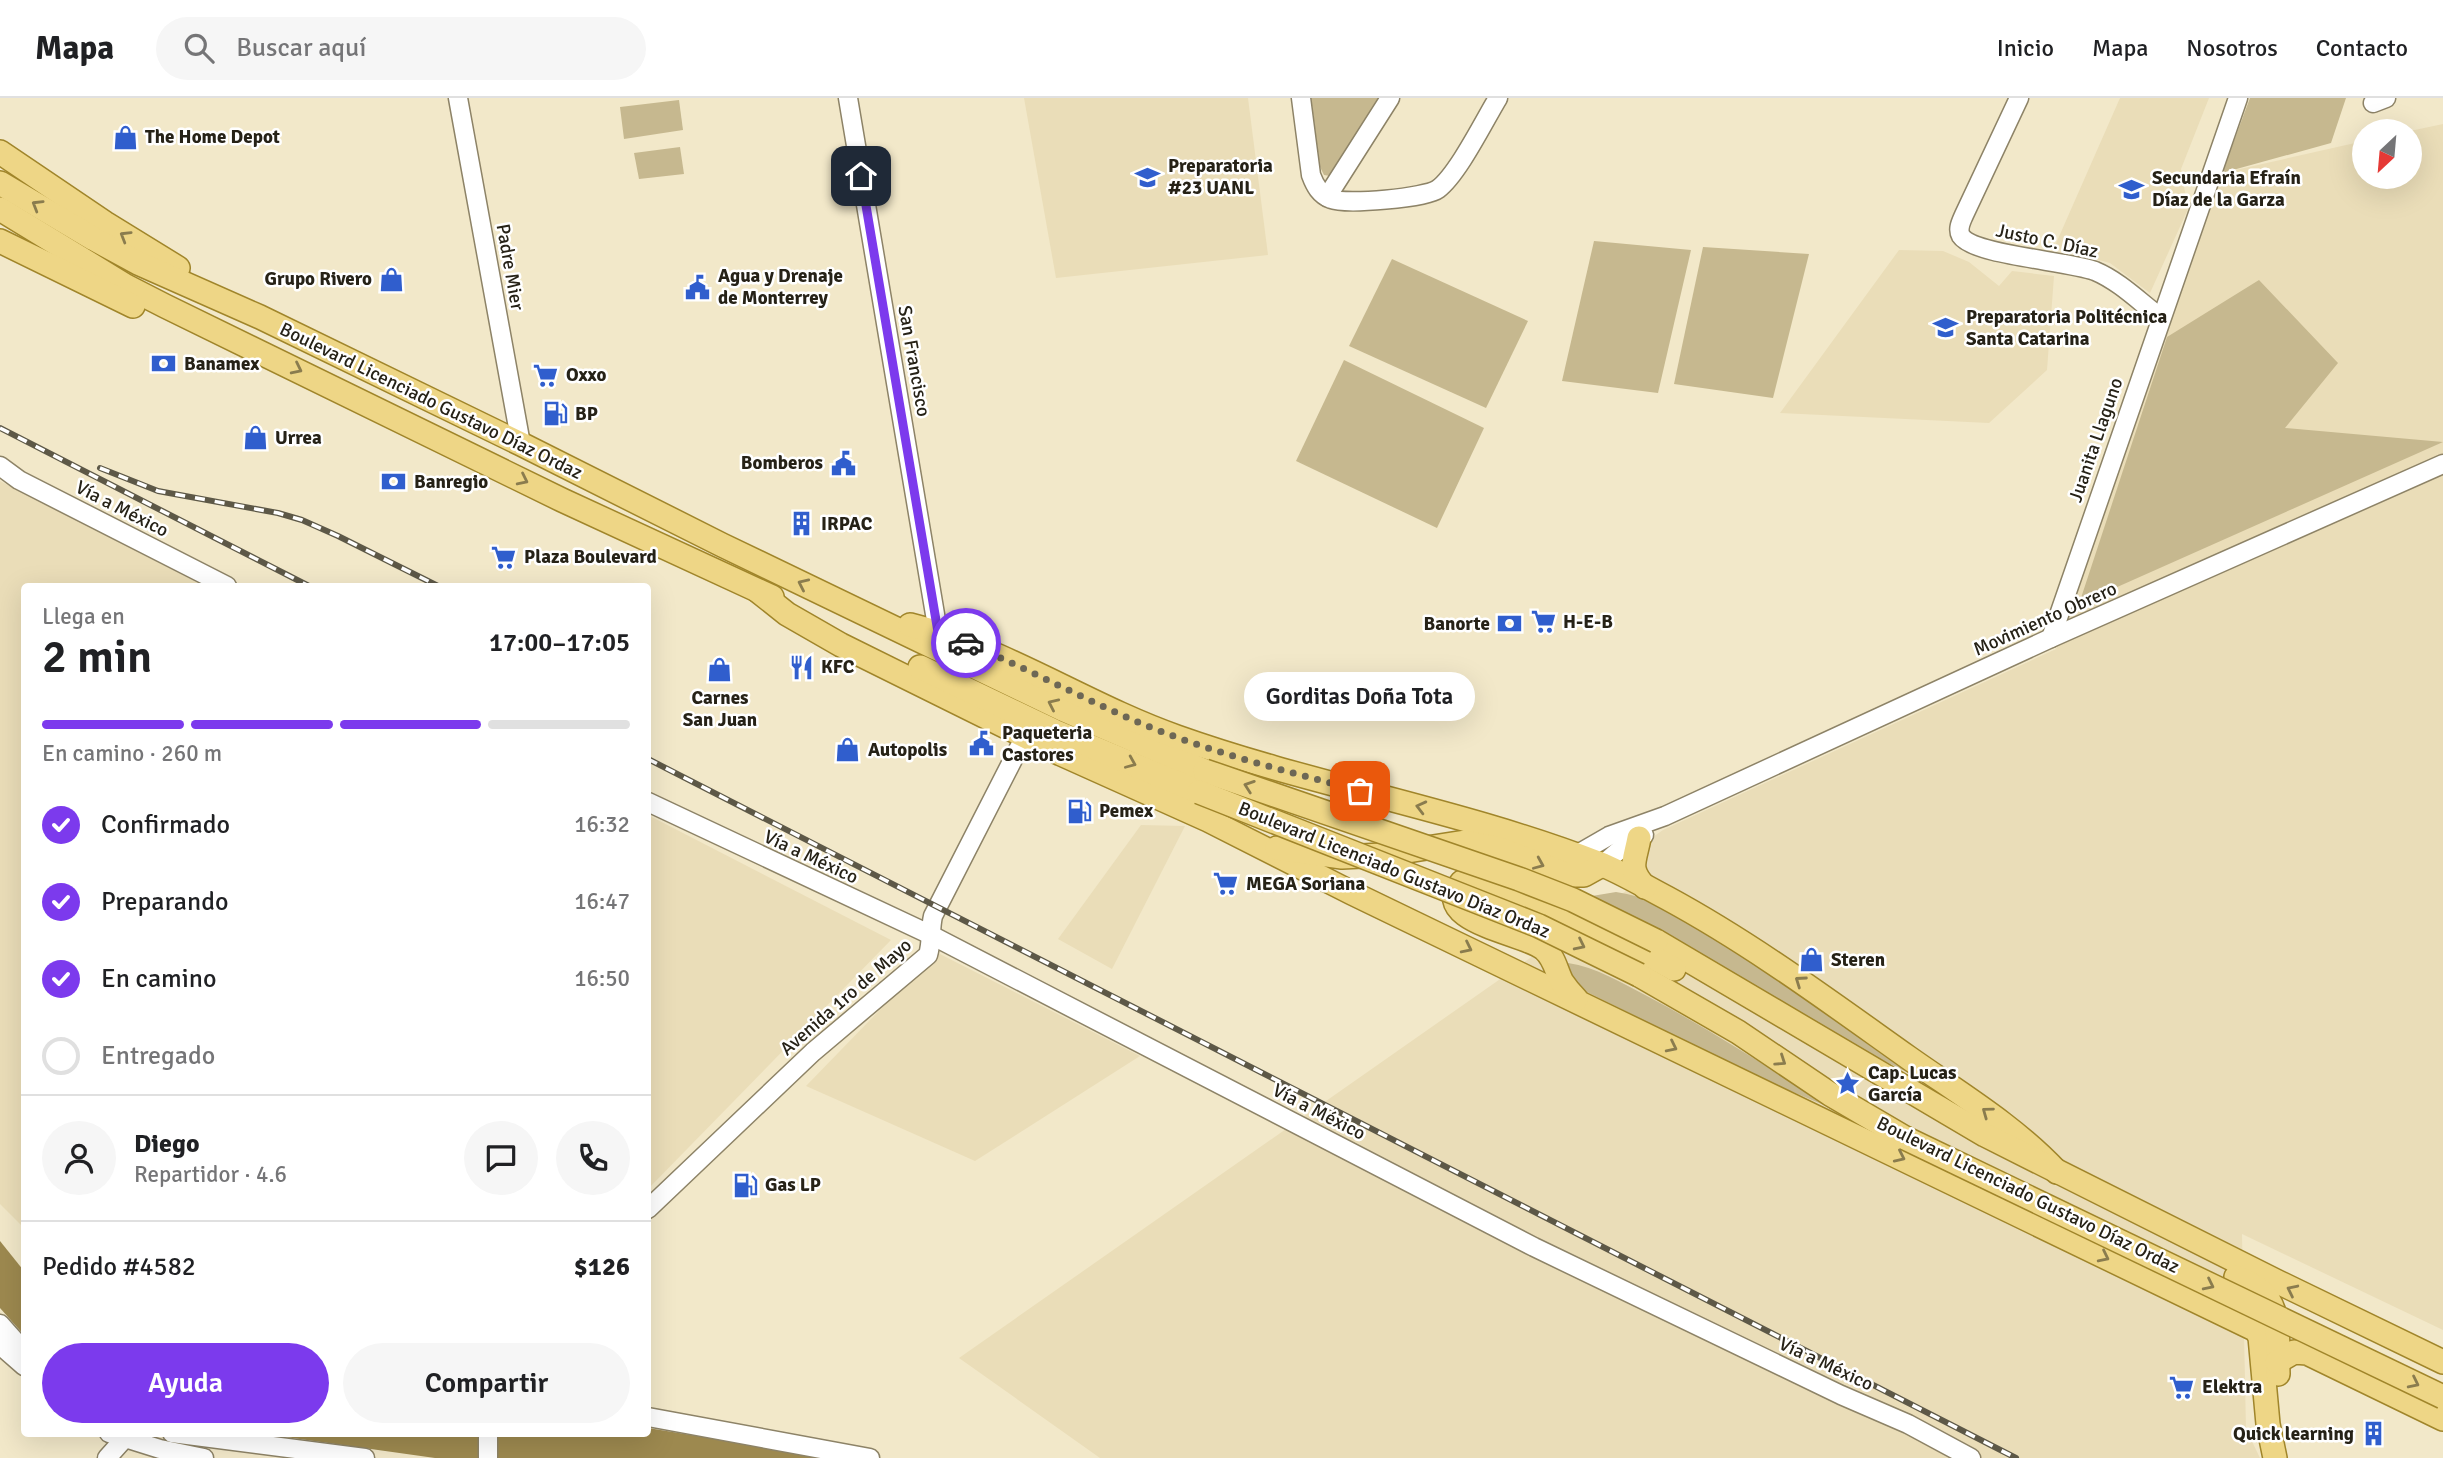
<!DOCTYPE html>
<html lang="es">
<meta charset="utf-8">
<style>
:root{--surface:#fff;--page:#f6f6f6;--text:#202124;--muted:#757577;--line:#e0e0e0;--accent:#7c3aed}
body{margin:0;font-family:Signika,sans-serif;background:var(--page);color:var(--text);height:100vh;display:flex;flex-direction:column;font-size:26px;white-space:nowrap}
*{box-sizing:border-box;margin:0}
p{font-size:23px;color:var(--muted)}
.icon{flex:none;width:38px;height:38px;fill:none;stroke:currentColor;stroke-width:2;stroke-linecap:round;stroke-linejoin:round}
.map{position:relative;flex:1;overflow:hidden}
.side{position:absolute;left:21px;top:485px;width:630px;height:854px;display:flex;flex-direction:column;background:var(--surface);border-radius:7px;box-shadow:0 7px 28px #0002}
.side>*{flex:none}
.needle{width:46px;rotate:206deg}
.buttons{position:absolute;left:2352px;top:21px;display:grid;gap:14px}
.buttons a{display:grid;place-items:center;width:70px;height:70px;border-radius:50%;background:var(--surface);box-shadow:0 7px 28px #0002;font-size:35px}
.pin{position:absolute;display:grid;place-items:center;width:60px;height:60px;color:#fff;margin:-30px;border-radius:14px;box-shadow:0 4px 10px #0006}
.courier{position:absolute;display:grid;place-items:center;width:70px;height:70px;margin:-35px;border:5px solid #7c3aed;border-radius:50%;background:#fff;color:#222;box-shadow:0 2px 9px #0007}
.bubble{position:absolute;height:49px;border-radius:24px;background:var(--surface);box-shadow:0 7px 28px #0002;font-size:23px;font-weight:600;line-height:49px;text-align:center}
.head em{font-style:normal;font-weight:600}
.head div{display:flex;flex-direction:column-reverse}
.head{display:flex;align-items:center;justify-content:space-between;height:119px;padding:0 21px}
h1{font-size:46px;font-weight:600;line-height:52px}
.bar{display:grid;grid-template-columns:repeat(4,1fr);gap:10px 7px;align-content:center;height:84px;padding:0 21px}
.bar i{height:9px;border-radius:5px;background:var(--line)}
.bar .on{background:var(--accent)}
.bar p{grid-column:span 4}
.line{display:flex;align-items:center;gap:18px;padding:0 21px;border-top:2px solid var(--line)}
.line div{flex:1}
.round{display:grid;place-items:center;flex:none;width:74px;height:74px;border-radius:37px;background:var(--page)}
ol{padding:0 21px;list-style:none}
li{display:flex;align-items:center;gap:21px;height:77px}
li p{margin-inline-start:auto}
li .icon{padding:7px;border-radius:50%;background:var(--accent);color:#fff;stroke-width:4}
li:last-child{color:var(--muted)}
li i{width:38px;height:38px;border:4px solid var(--line);border-radius:50%}
.button{display:flex;gap:14px;margin-top:auto;padding:14px 21px}
.button a{flex:1;height:80px;border-radius:42px;background:var(--accent);color:#fff;font-size:28px;font-weight:600;line-height:80px;text-align:center}
.button a+a{background:var(--page);color:var(--text)}
header{display:flex;align-items:center;gap:42px;box-sizing:border-box;height:98px;padding:0 35px;background:var(--surface);border-bottom:2px solid var(--line)}
header strong{font-size:33px}
nav{display:flex;gap:38px;margin-inline-start:auto;font-size:24px}
.search{width:490px;height:63px;background:var(--page);display:flex;align-items:center;gap:18px;box-sizing:border-box;padding:0 24px;border-radius:38px;color:var(--muted);font-size:26px}
.map>svg:first-child{display:block}
.built{fill:#eaddb8}
.green{fill:#c6b88f}
.water{fill:#9d894f}
.lines{fill:none;stroke-linecap:round;stroke-linejoin:round}
.minor-casing{stroke:#8d8367;stroke-width:21}
.major-casing{stroke:#a0852a;stroke-width:26}
.minor{stroke:#fff;stroke-width:18}
.major{stroke:#eed686;stroke-width:23}
.rail-casing{stroke:#5d5847;stroke-width:6}
.rail{stroke:#fff;stroke-width:3.5;stroke-dasharray:10;stroke-linecap:butt}
.major-bridge-casing{stroke:#a0852a;stroke-width:26;stroke-linecap:butt}
.major-bridge{stroke:#eed686;stroke-width:23}
.oneway{stroke:#8a7c4e}
.done{stroke:#6d6755;stroke-width:7;stroke-dasharray:0 12.6}
.route{stroke:#7c3aed;stroke-width:9}
.labels{text-anchor:middle;dominant-baseline:central;stroke-width:5;stroke-linejoin:round;paint-order:stroke}
.poi-label{font-size:19px;font-weight:bold;fill:#262217;stroke:#fff;text-anchor:start}
.street-label{font-size:19px;fill:#262217;stroke:#fff}
</style>
<header>
<strong>Mapa</strong>
<div class="search"><svg class="icon" aria-label="search" viewBox="0 0 24 24"><circle cx="10" cy="10" r="6"/><path d="M15 15l6 6"/></svg>Buscar aquí</div>
<nav><a>Inicio</a><a>Mapa</a><a>Nosotros</a><a>Contacto</a></nav>
</header>
<div class="map">
<svg width="2443" height="1360" viewBox="0 0 2443 1360">
<rect width="100%" height="100%" fill="#f2e8c9"/>
<!-- built -->
<g class="built">
<path d="M1024,0H1248L1268,157L1056,180Z"/>
<path d="M2120,0H2209L2181,71L2188,111L2150,195L2110,165L2054,150Z"/>
<path d="M2443,26V1232L2242,1136L2246,1331L2260,1360H1100L959,1260L1643,781L1644,745L1663,732L2056,551L2109,391L2222,75L2364,43V79H2410V33Z"/>
<path d="M1899,152L1943,153L1969,164L1999,188L2012,173L2054,178L2047,272L1989,325L1780,315Z"/>
<path d="M0,383L204,488H24V1130L0,1106Z"/>
<path d="M648,717L891,842L648,1091Z"/>
<path d="M1141,727L1185,728L1112,871L1058,841Z"/>
<path d="M936,854L1140,958L975,1063L806,988Z"/>
</g>
<!-- green -->
<g class="green">
<path d="M1311,0H1382L1336,74L1330,78L1324,77L1320,69Z"/>
<path d="M2250,0H2346L2331,45L2222,75Z"/>
<path d="M679,2L683,32L624,41L620,9Z"/>
<path d="M680,49L684,76L639,81L634,55Z"/>
<path d="M1594,143L1691,152L1658,295L1562,283Z"/>
<path d="M1703,149L1809,156L1773,300L1674,286Z"/>
<path d="M1392,161L1528,223L1486,310L1349,248Z"/>
<path d="M2259,182L2338,265L2285,330L2443,344L2079,506L2167,239Z"/>
<path d="M1344,262L1484,330L1437,430L1296,363Z"/>
<path d="M1616,794C1675,803 1730,845 1778,878C1815,904 1853,930 1890,955L1913,977L1868,955L1592,798Z"/>
<path d="M1568,865C1596,869 1622,885 1647,898C1711,932 1771,971 1831,1010L1764,982L1581,891L1573,884L1564,867Z"/>
</g>
<!-- water -->
<g class="water">
<path d="M0,1143L24,1173V1237L0,1210Z"/>
<path d="M648,1330L833,1360H435L257,1335H648Z"/>
</g>
<g class="lines">
<defs>
<g id="minor">
<path d="M458,0L521,346"/>
<path d="M848,0L938,534"/>
<path d="M1301,0L1311,77C1315,88 1320,97 1331,101C1346,107 1426,100 1438,91C1458,76 1484,23 1498,0"/>
<path d="M2019,0L1964,117C1961,124 1957,131 1961,138C1973,157 2069,163 2095,173C2119,183 2140,204 2161,220"/>
<path d="M2373,5L2386,0"/>
<path d="M1327,99L1390,0"/>
<path d="M0,368L19,382L227,488"/>
<path d="M2051,540L2238,0"/>
<path d="M648,704L931,837L1534,1149L1841,1297L1908,1326L1971,1360"/>
<path d="M1576,757L1609,738L1665,718L2051,540L2443,366"/>
<path d="M1602,767L1624,748L1644,737"/>
<path d="M648,1111L813,954L928,857C932,844 930,831 933,818L1025,638"/>
<path d="M0,1226L24,1253"/>
<path d="M0,1247L24,1268"/>
<path d="M648,1319L870,1360"/>
<path d="M109,1335L160,1351L204,1360"/>
<path d="M172,1335L365,1360"/>
<path d="M107,1360L124,1341"/>
<path d="M488,1360V1335"/>
</g>
<g id="major">
<path d="M0,54L105,125L178,170"/>
<path d="M0,85L94,141L138,165L260,219L521,346L722,447L1062,611L1205,673"/>
<path d="M0,111L126,188L165,208L562,402L772,499"/>
<path d="M0,143L133,208"/>
<path d="M758,493L787,516L841,547L1061,656L1208,722L1352,795L2256,1232L2260,1239L2268,1326L2275,1360"/>
<path d="M910,527C1004,550 1086,607 1177,639C1315,688 1461,712 1598,765C1621,774 1644,788 1667,800C1752,846 1830,904 1909,960C1960,996 2014,1028 2057,1074"/>
<path d="M920,569L1054,633L1199,694"/>
<path d="M1639,740C1635,763 1627,770 1645,789"/>
<path d="M1277,750L1342,759L1382,757L1465,744L1500,751L1568,777H1584L1602,767"/>
<path d="M1656,843L1985,1037L2278,1184L2443,1264"/>
<path d="M1639,877L1738,934L1830,996L1905,1040"/>
<path d="M1576,901C1571,896 1566,890 1562,884C1556,873 1555,860 1544,851C1526,835 1427,823 1462,784C1498,776 1637,850 1674,871"/>
<path d="M2236,1179C2246,1183 2257,1188 2264,1196C2282,1215 2277,1252 2278,1276"/>
<path d="M2277,1264L2294,1254L2307,1255L2443,1321"/>
</g>
</defs>
<!-- minor casing -->
<use href="#minor" class="minor-casing"/>
<!-- major casing -->
<use href="#major" class="major-casing"/>
<!-- minor -->
<use href="#minor" class="minor"/>
<!-- major -->
<use href="#major" class="major"/>
<defs>
<g id="rail">
<path d="M0,330L309,488"/>
<path d="M100,370L158,393L278,415L302,422L338,438L438,488"/>
<path d="M648,661L2016,1360"/>
</g>
</defs>
<!-- rail casing -->
<use href="#rail" class="rail-casing"/>
<!-- rail -->
<use href="#rail" class="rail"/>
<defs>
<g id="major-bridge">
<path d="M1205,673L1519,781L1573,802L1656,843"/>
<path d="M1199,694L1539,828L1639,877"/>
<path d="M1905,1040L2443,1299"/>
</g>
</defs>
<!-- major-bridge casing -->
<use href="#major-bridge" class="major-bridge-casing"/>
<!-- major-bridge -->
<use href="#major-bridge" class="major-bridge"/>
</g>
<!-- one-way arrows -->
<defs><path id="oneway-chevron" d="M-2-3.5L2.5 0L-2 3.5" fill="none" stroke-width="1.6" stroke-linecap="round" stroke-linejoin="round" transform="scale(1.75)"/></defs>
<g class="oneway">
<use href="#oneway-chevron" transform="translate(37 107) rotate(-149)"/>
<use href="#oneway-chevron" transform="translate(125 138) rotate(-149)"/>
<use href="#oneway-chevron" transform="translate(297 271) rotate(26)"/>
<use href="#oneway-chevron" transform="translate(523 382) rotate(26)"/>
<use href="#oneway-chevron" transform="translate(803 486) rotate(-155)"/>
<use href="#oneway-chevron" transform="translate(1053 606) rotate(-155)"/>
<use href="#oneway-chevron" transform="translate(1131 665) rotate(23)"/>
<use href="#oneway-chevron" transform="translate(1249 688) rotate(-161)"/>
<use href="#oneway-chevron" transform="translate(1421 709) rotate(-166)"/>
<use href="#oneway-chevron" transform="translate(1539 766) rotate(23)"/>
<use href="#oneway-chevron" transform="translate(1580 847) rotate(26)"/>
<use href="#oneway-chevron" transform="translate(1467 850) rotate(26)"/>
<use href="#oneway-chevron" transform="translate(1800 883) rotate(-145)"/>
<use href="#oneway-chevron" transform="translate(1672 949) rotate(26)"/>
<use href="#oneway-chevron" transform="translate(1781 963) rotate(34)"/>
<use href="#oneway-chevron" transform="translate(1987 1014) rotate(-144)"/>
<use href="#oneway-chevron" transform="translate(1900 1059) rotate(25)"/>
<use href="#oneway-chevron" transform="translate(2104 1159) rotate(26)"/>
<use href="#oneway-chevron" transform="translate(2209 1187) rotate(26)"/>
<use href="#oneway-chevron" transform="translate(2292 1192) rotate(-154)"/>
<use href="#oneway-chevron" transform="translate(2414 1285) rotate(26)"/>
</g>
<g class="lines">
<!-- done -->
<path class="done" d="M966,545C1037,574 1104,613 1176,639C1236,661 1298,676 1360,693"/>
<!-- route -->
<path class="route" d="M861,78L938,534L966,545"/>
</g>
<!-- icons -->
<defs>
<symbol id="shop-bare" viewBox="-9 -9 18 18"><path d="M-5-2.5h2.3a2.7 3.5 0 0 1 5.4 0H5L5.5 6h-11ZM-1.5-2.5h3a1.5 2.3 0 0 0-3 0Z" fill="#305ecd" stroke="#fff" stroke-width="2.5" paint-order="stroke"/></symbol>
<symbol id="school-bare" viewBox="-9 -9 18 18"><path d="M0-5L7-2L0 1L-7-2ZM-4 1L0 2.5L4 1V4Q0 6-4 4Z" fill="#305ecd" stroke="#fff" stroke-width="2.5" paint-order="stroke"/></symbol>
<symbol id="civic-bare" viewBox="-9 -9 18 18"><path d="M-.6-6.5H3V-4.5H.6V-3L4-1V1h2V6H-6V1h2V-1L-.6-3ZM-1.2 2.5V6h2.4V2.5Z" fill="#305ecd" stroke="#fff" stroke-width="2.5" paint-order="stroke"/></symbol>
<symbol id="university-bare" viewBox="-9 -9 18 18"><path d="M0-5L7-2L0 1L-7-2ZM-4 1L0 2.5L4 1V4Q0 6-4 4Z" fill="#305ecd" stroke="#fff" stroke-width="2.5" paint-order="stroke"/></symbol>
<symbol id="bank-bare" viewBox="-9 -9 18 18"><path d="M-6-4H6V4H-6ZM0-2.3a2.3 2.3 0 1 0 0 4.6a2.3 2.3 0 1 0 0-4.6Z" fill="#305ecd" stroke="#fff" stroke-width="2.5" paint-order="stroke"/></symbol>
<symbol id="supermarket-bare" viewBox="-9 -9 18 18"><path d="M-6-5.5h2.5l.6 2H6L4.5 2H-2.5L-4.4-4H-6ZM-1.5 3.2a1.3 1.3 0 1 0 .1 0ZM3 3.2a1.3 1.3 0 1 0 .1 0Z" fill="#305ecd" stroke="#fff" stroke-width="2.5" paint-order="stroke"/></symbol>
<symbol id="fuel-bare" viewBox="-9 -9 18 18"><path d="M-5.5-6h7V0h2V4h1.3V-2.5L3-4.5l.8-.8L6-3V5H2.5V1h-1V6h-7ZM-4.2-4.7v3.2H.2V-4.7Z" fill="#305ecd" stroke="#fff" stroke-width="2.5" paint-order="stroke"/></symbol>
<symbol id="building-bare" viewBox="-9 -9 18 18"><path d="M-4-6H4V6H1V3H-1V6H-4ZM-2.5-4.3h1.7v1.8h-1.7ZM.8-4.3h1.7v1.8H.8ZM-2.5-1h1.7V.8h-1.7ZM.8-1h1.7V.8H.8Z" fill="#305ecd" stroke="#fff" stroke-width="2.5" paint-order="stroke"/></symbol>
<symbol id="restaurant-bare" viewBox="-9 -9 18 18"><path d="M-5-6h1v4h1v-4h1v4h1v-4h1v5L-1.5 .5V6h-2V.5L-5-1ZM5-6V6H3V1.5H1.5Q1.5-4 5-6Z" fill="#305ecd" stroke="#fff" stroke-width="2.5" paint-order="stroke"/></symbol>
<symbol id="sight-bare" viewBox="-9 -9 18 18"><path d="M0-6L1.8-2.2L6-1.7L2.9 1.2L3.7 5.4L0 3.3L-3.7 5.4L-2.9 1.2L-6-1.7L-1.8-2.2Z" fill="#305ecd" stroke="#fff" stroke-width="2.5" paint-order="stroke"/></symbol>
</defs>
<g fill-rule="evenodd">
<use href="#shop-bare" x="108" y="22" width="35" height="35"/>
<use href="#school-bare" x="1130" y="62" width="35" height="35"/>
<use href="#school-bare" x="2114" y="74" width="35" height="35"/>
<use href="#shop-bare" x="374" y="164" width="35" height="35"/>
<use href="#civic-bare" x="680" y="172" width="35" height="35"/>
<use href="#university-bare" x="1928" y="212" width="35" height="35"/>
<use href="#bank-bare" x="146" y="248" width="35" height="35"/>
<use href="#supermarket-bare" x="528" y="260" width="35" height="35"/>
<use href="#fuel-bare" x="538" y="298" width="35" height="35"/>
<use href="#shop-bare" x="238" y="322" width="35" height="35"/>
<use href="#civic-bare" x="826" y="348" width="35" height="35"/>
<use href="#bank-bare" x="376" y="366" width="35" height="35"/>
<use href="#building-bare" x="784" y="408" width="35" height="35"/>
<use href="#supermarket-bare" x="486" y="442" width="35" height="35"/>
<use href="#supermarket-bare" x="1526" y="506" width="35" height="35"/>
<use href="#bank-bare" x="1492" y="508" width="35" height="35"/>
<use href="#restaurant-bare" x="784" y="552" width="35" height="35"/>
<use href="#shop-bare" x="702" y="554" width="35" height="35"/>
<use href="#civic-bare" x="964" y="628" width="35" height="35"/>
<use href="#shop-bare" x="830" y="634" width="35" height="35"/>
<use href="#fuel-bare" x="1062" y="696" width="35" height="35"/>
<use href="#supermarket-bare" x="1208" y="768" width="35" height="35"/>
<use href="#shop-bare" x="1794" y="844" width="35" height="35"/>
<use href="#sight-bare" x="1830" y="968" width="35" height="35"/>
<use href="#fuel-bare" x="728" y="1070" width="35" height="35"/>
<use href="#supermarket-bare" x="2164" y="1272" width="35" height="35"/>
<use href="#building-bare" x="2356" y="1318" width="35" height="35"/>
</g>
<g class="labels">
<!-- poi labels -->
<g class="poi-label">
<text x="145" y="39">The Home Depot</text>
<text x="1168" y="68">Preparatoria<tspan x="1168" dy="22">#23 UANL</tspan></text>
<text x="2152" y="80">Secundaria Efraín<tspan x="2152" dy="22">Díaz de la Garza</tspan></text>
<text x="718" y="178">Agua y Drenaje<tspan x="718" dy="22">de Monterrey</tspan></text>
<text x="372" y="181" text-anchor="end">Grupo Rivero</text>
<text x="1966" y="219">Preparatoria Politécnica<tspan x="1966" dy="22">Santa Catarina</tspan></text>
<text x="184" y="266">Banamex</text>
<text x="566" y="277">Oxxo</text>
<text x="575" y="316">BP</text>
<text x="275" y="340">Urrea</text>
<text x="823" y="365" text-anchor="end">Bomberos</text>
<text x="414" y="384">Banregio</text>
<text x="821" y="426">IRPAC</text>
<text x="524" y="459">Plaza Boulevard</text>
<text x="1563" y="524">H-E-B</text>
<text x="1490" y="526" text-anchor="end">Banorte</text>
<text x="821" y="569">KFC</text>
<text x="720" y="600" text-anchor="middle">Carnes<tspan x="720" dy="22">San Juan</tspan></text>
<text x="1002" y="635">Paqueteria<tspan x="1002" dy="22">Castores</tspan></text>
<text x="868" y="652">Autopolis</text>
<text x="1099" y="713">Pemex</text>
<text x="1246" y="786">MEGA Soriana</text>
<text x="1831" y="862">Steren</text>
<text x="1868" y="975">Cap. Lucas<tspan x="1868" dy="22">García</tspan></text>
<text x="765" y="1087">Gas LP</text>
<text x="2202" y="1289">Elektra</text>
<text x="2354" y="1336" text-anchor="end">Quick learning</text>
</g>
<!-- street labels -->
<g class="street-label">
<text transform="translate(2047 143) rotate(12)">Justo C. Díaz</text>
<text transform="translate(510 169) rotate(80)">Padre Mier</text>
<text transform="translate(914 263) rotate(80)">San Francisco</text>
<text transform="translate(431 303) rotate(26)">Boulevard Licenciado Gustavo Díaz Ordaz</text>
<text transform="translate(2096 342) rotate(-71)">Juanita Llaguno</text>
<text transform="translate(122 411) rotate(27)">Vía a México</text>
<text transform="translate(2045 521) rotate(-24)">Movimiento Obrero</text>
<text transform="translate(811 759) rotate(25)">Vía a México</text>
<text transform="translate(1394 772) rotate(22)">Boulevard Licenciado Gustavo Díaz Ordaz</text>
<text transform="translate(846 899) rotate(-41)">Avenida 1ro de Mayo</text>
<text transform="translate(1319 1014) rotate(27)">Vía a México</text>
<text transform="translate(2028 1097) rotate(26)">Boulevard Licenciado Gustavo Díaz Ordaz</text>
<text transform="translate(1826 1266) rotate(25)">Vía a México</text>
</g>
</g>
</svg>
<div class="buttons">
<a><svg class="needle" viewBox="-14 -14 28 28"><path d="M0-13l5 13h-10z" fill="#e53935"/><path d="M0 13l5-13h-10z" fill="#757577"/></svg></a>
</div>
<div class="pin" style="left:1360px;top:693px;background:#ea580c"><svg class="icon" aria-label="bag" viewBox="0 0 24 24"><path d="M5 8h14l-1 12H6zM9 8a3 3 0 0 1 6 0"/></svg></div>
<div class="pin" style="left:861px;top:78px;background:#1f2937"><svg class="icon" aria-label="home" viewBox="0 0 24 24"><path d="M3 11l9-7 9 7M6 9v11h12V9"/></svg></div>
<div class="courier" style="left:966px;top:545px"><svg class="icon" aria-label="car" viewBox="0 0 24 24"><path d="M5 17H2v-5l4-1 3-4h7l3 4 3 1v5h-3M9 17h6M6 11h13"/><circle cx="7" cy="17" r="2"/><circle cx="17" cy="17" r="2"/></svg></div>
<div class="bubble" style="left:1244px;top:574px;width:231px">Gorditas Doña Tota</div>
<section class="side">
<div class="head"><div><h1>2 min</h1><p>Llega en</p></div><em>17:00–17:05</em></div>
<div class="bar"><i class="on"></i><i class="on"></i><i class="on"></i><i></i><p>En camino · 260 m</p></div>
<ol>
<li><svg class="icon" aria-label="check" viewBox="0 0 24 24"><path d="M5 12l5 5 9-10"/></svg>Confirmado<p>16:32</p></li>
<li><svg class="icon" aria-label="check" viewBox="0 0 24 24"><path d="M5 12l5 5 9-10"/></svg>Preparando<p>16:47</p></li>
<li><svg class="icon" aria-label="check" viewBox="0 0 24 24"><path d="M5 12l5 5 9-10"/></svg>En camino<p>16:50</p></li>
<li><i></i>Entregado</li>
</ol>
<div class="line" style="height:126px"><a class="round"><svg class="icon" aria-label="person" viewBox="0 0 24 24"><circle cx="12" cy="8" r="4"/><path d="M4 21q1-7 8-7t8 7"/></svg></a><div><b>Diego</b><p>Repartidor · 4.6</p></div><a class="round"><svg class="icon" aria-label="chat" viewBox="0 0 24 24"><path d="M4 5h16v11H9l-5 4z"/></svg></a><a class="round"><svg class="icon" aria-label="phone" viewBox="0 0 24 24"><path d="M5 4h4l2 5-3 2q2 4 5 5l2-3 5 2v4C11 20 4 13 5 4z"/></svg></a></div>
<div class="line" style="height:91px"><div>Pedido #4582</div><b>$126</b></div>
<div class="button"><a>Ayuda</a><a>Compartir</a></div>
</section>
</div>
